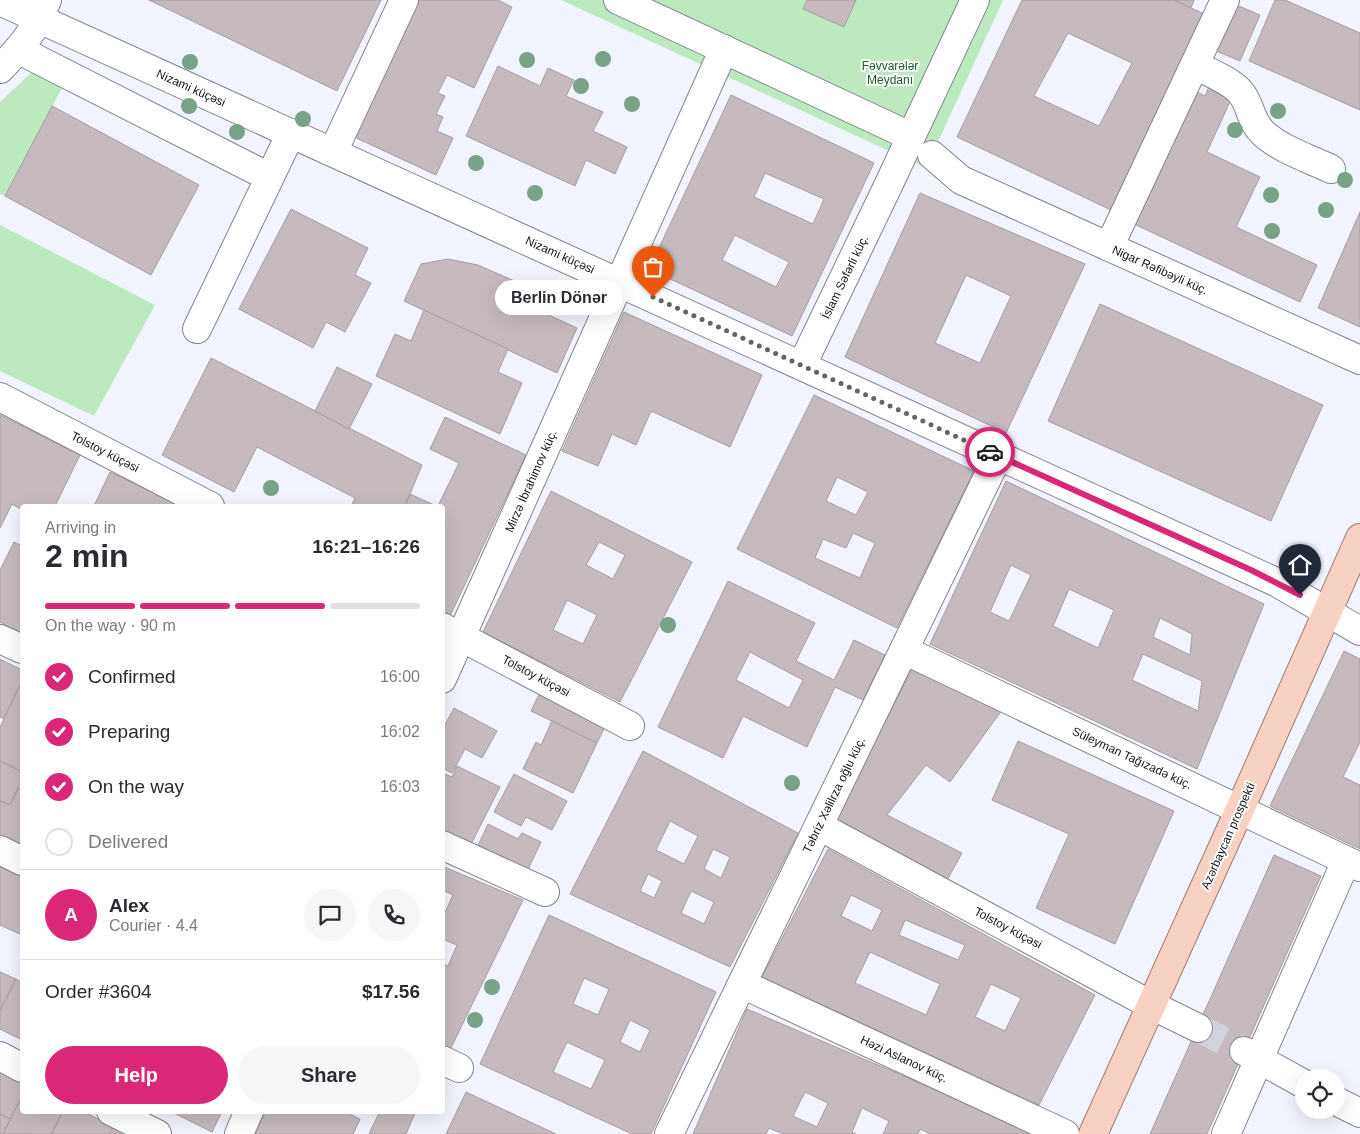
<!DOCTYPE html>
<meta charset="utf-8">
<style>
:root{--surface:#fff;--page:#f7f7f7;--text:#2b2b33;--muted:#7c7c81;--line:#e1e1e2;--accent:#db2777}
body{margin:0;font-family:Arial,sans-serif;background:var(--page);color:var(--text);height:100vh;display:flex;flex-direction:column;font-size:19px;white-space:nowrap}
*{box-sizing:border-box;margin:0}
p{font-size:16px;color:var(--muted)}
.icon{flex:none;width:28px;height:28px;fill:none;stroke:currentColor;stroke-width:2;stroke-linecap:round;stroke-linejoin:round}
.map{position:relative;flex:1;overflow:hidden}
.side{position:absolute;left:20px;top:504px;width:425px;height:610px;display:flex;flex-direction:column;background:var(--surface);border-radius:5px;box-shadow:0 5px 20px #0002}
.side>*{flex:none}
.tools{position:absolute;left:1295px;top:1069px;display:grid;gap:10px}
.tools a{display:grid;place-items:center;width:50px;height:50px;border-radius:50%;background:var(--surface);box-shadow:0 5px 20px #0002;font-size:25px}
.pin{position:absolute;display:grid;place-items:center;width:42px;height:42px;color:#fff;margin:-51px -21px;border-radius:50% 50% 50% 0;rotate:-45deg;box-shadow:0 0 5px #0007}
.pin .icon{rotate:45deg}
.courier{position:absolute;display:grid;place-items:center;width:50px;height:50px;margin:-25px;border:4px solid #db2777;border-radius:50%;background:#fff;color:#222;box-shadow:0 1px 6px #0007}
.bubble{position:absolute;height:35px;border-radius:18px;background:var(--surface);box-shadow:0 5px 20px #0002;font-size:16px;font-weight:600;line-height:35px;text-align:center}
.head em{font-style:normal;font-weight:600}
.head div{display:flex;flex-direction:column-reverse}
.head{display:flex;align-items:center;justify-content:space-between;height:85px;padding:0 25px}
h1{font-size:32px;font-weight:600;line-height:38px}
.bar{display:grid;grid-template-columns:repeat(4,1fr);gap:8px 5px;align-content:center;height:60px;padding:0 25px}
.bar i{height:6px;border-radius:4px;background:var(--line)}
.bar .on{background:var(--accent)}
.bar p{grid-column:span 4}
.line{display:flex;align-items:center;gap:12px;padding:0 25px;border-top:1px solid var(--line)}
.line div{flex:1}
.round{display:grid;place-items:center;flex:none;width:52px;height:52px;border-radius:26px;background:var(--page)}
ol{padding:0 25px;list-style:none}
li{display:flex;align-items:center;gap:15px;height:55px}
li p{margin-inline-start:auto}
li .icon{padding:5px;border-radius:50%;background:var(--accent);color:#fff;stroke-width:4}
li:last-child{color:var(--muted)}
li i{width:28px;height:28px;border:2px solid var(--line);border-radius:50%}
.action{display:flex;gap:10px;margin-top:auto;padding:10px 25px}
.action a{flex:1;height:58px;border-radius:30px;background:var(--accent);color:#fff;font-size:20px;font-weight:600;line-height:58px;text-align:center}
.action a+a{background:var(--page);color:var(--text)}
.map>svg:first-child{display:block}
.green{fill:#bce9c0}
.building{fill:#c6babe;stroke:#a89ca1;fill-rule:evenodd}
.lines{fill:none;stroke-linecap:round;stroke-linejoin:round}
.minor-tunnel{stroke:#d0d3db;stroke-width:28;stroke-dasharray:28 14;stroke-linecap:butt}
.minor-casing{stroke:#82858f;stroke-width:30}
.major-casing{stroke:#a57b6e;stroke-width:30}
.minor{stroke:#fff;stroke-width:28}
.major{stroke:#f7d1c3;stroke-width:28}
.tree{fill:#7aa288}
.done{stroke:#626469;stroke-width:5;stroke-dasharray:0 9}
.route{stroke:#db2777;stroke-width:6}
.labels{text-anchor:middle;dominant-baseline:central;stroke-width:4;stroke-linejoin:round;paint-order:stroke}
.park-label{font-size:12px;fill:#195e28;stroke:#fff}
.street-label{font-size:12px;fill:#15161a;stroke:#fff}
</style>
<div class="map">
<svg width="1360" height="1134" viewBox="0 0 1360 1134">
<rect width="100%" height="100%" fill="#f1f4fd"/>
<!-- green -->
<g class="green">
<path d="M561,0H1003L926,168Z"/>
<path d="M32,72L63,86L5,196L0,194V102Z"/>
<path d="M0,225L155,305L94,416L0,371Z"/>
</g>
<!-- building -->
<g class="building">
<path d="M149,0H381L337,91Z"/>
<path d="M413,0H498L512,7L474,88L447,75L438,93L445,96L436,114L443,117L437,131L453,138L436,175L350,135Z"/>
<path d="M807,0H856L844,27L803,9Z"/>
<path d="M1022,0H1174L1204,14L1111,210L957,137ZM1068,33L1132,63L1099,126L1034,96Z"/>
<path d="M1174,0H1194L1191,8Z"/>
<path d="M1275,0H1285L1360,33V110L1249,61Z"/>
<path d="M1234,4L1260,15L1240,61L1214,50Z"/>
<path d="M498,66L540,86L548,68L574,80L566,96L603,112L593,131L627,147L615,174L586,160L575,186L466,136Z"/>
<path d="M1210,84L1233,95L1207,152L1260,177L1236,227L1317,265L1300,302L1132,223L1195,91L1205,96Z"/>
<path d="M731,95L874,163L792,336L649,269ZM765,173L824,199L813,224L754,197ZM735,235L789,262L776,287L722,260Z"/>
<path d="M52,106L199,185L151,275L5,196Z"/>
<path d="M920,193L1085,264L1006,433L845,357ZM966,275L1011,296L980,363L935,343Z"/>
<path d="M291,209L368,248L355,275L371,283L345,332L326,322L313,348L239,309Z"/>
<path d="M1360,212V327L1318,308Z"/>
<path d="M448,259L478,265L535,290L527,305L577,328L557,373L404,301L421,264Z"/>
<path d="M1100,304L1323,405L1271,521L1048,421Z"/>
<path d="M424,310L508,349L498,372L522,383L500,434L376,376L395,334L411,341Z"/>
<path d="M624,312L762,375L730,447L651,411L636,445L612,434L598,466L562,451Z"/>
<path d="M211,358L422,465L405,506H351L355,498L257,447L234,492L162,455Z"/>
<path d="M337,367L372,384L349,429L315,411Z"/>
<path d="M814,395L974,471L897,628L737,549ZM837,477L868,492L856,515L826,501ZM853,533L875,543L860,578L815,558L823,539L846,548Z"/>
<path d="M0,415L80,455L55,506H22V510L12,504L0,528Z"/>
<path d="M445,417L526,455L450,616L442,612V506H438L459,463L430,449Z"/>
<path d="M110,472L181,506H94Z"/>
<path d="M1006,481L1264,604L1197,769L930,644ZM1011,565L1031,575L1009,621L990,612ZM1069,589L1114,610L1098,648L1053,626ZM1160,618L1192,634L1190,655L1153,637ZM1143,654L1202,681L1198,711L1132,680Z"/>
<path d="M551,491L692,562L620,702L483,632ZM599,542L625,555L613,579L586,565ZM567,600L597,615L583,644L553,630Z"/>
<path d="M410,494L436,506H405Z"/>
<path d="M14,542L22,546V634L0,622V570Z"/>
<path d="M728,581L815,623L796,661L834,680L854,640L885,655L863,700L835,687L807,747L743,716L723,758L658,727ZM750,652L803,680L789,708L736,680Z"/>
<path d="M1344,651L1360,659V742L1343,777L1360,785V849L1270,806Z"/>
<path d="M0,659L22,670V681L4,719L0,717Z"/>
<path d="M913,667L1002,710L950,782L926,765L887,815L962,853L946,882L834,821Z"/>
<path d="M22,681V772L0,761V727Z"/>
<path d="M541,690L607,723L597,743L531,711Z"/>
<path d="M454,708L497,731L482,758L465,749L452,773L442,768V730Z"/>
<path d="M552,721L597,743L573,793L523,769L536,742L541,745Z"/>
<path d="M1018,741L1174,811L1115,944L1036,908L1069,834L992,800Z"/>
<path d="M643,751L798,833L730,967L570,894ZM670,821L698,836L684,864L656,850ZM713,849L730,857L721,878L704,869ZM648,874L662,881L654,898L640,891ZM691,891L714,902L704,924L681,913Z"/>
<path d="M0,761L22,772V779L10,805L0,801Z"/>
<path d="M457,766L500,787L467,852L442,839V773L452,777Z"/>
<path d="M514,774L567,801L552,830L526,817L521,826L494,812Z"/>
<path d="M19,787L22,789V850L0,838V801L10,805Z"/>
<path d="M488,824L518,839L522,833L541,842L525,876L475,852Z"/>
<path d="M828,849L1095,995L1039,1105L762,977ZM851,895L882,910L872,931L841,916ZM905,920L965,945L958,960L899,935ZM870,952L940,984L926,1015L855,983ZM991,984L1021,998L1005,1031L975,1017Z"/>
<path d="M1274,855L1321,876L1207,1134H1150Z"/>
<path d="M442,866L523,900L449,1052L442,1049V963L448,966L457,945L442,939V919L453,895L442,890Z"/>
<path d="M0,867L22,877V935L0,925Z"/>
<path d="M549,915L716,992L651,1134H632L480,1064ZM584,978L609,989L598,1015L573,1004ZM630,1020L650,1030L640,1052L620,1042ZM567,1042L605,1060L591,1089L553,1072Z"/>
<path d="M0,972L16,979L0,1011Z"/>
<path d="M16,979L22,983V1040L0,1029V1011Z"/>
<path d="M747,1009L1032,1131L1031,1134H930L920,1129L918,1134H883L889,1121L862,1108L852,1132L856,1134H783L769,1128L766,1134H693ZM805,1092L828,1103L817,1127L793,1116Z"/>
<path d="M0,1069L22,1081V1096L10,1119L0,1114Z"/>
<path d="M466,1092L556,1134H446Z"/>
<path d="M22,1096V1111H63L51,1134H3Z"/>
<path d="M63,1111H83L113,1127L109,1134H52Z"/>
<path d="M170,1111H222L212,1132Z"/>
<path d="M266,1111H343L360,1119L353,1134H255Z"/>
<path d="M380,1111H416L406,1134H369Z"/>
<path d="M0,1114L10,1119L3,1134H0Z"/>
<path d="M113,1127L127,1134H109Z"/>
</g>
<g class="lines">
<!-- minor-tunnel -->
<path class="minor-tunnel" d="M1198,1028L1244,1051"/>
<defs>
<g id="minor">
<path d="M618,0L910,136"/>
<path d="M0,1L1276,582L1360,631"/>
<path d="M19,50L269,177"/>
<path d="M1195,65C1208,72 1232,81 1241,93C1251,105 1250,121 1263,133C1280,149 1310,159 1331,169"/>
<path d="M0,69C24,44 34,32 47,0"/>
<path d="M333,152L404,0"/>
<path d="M932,155L961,180L1360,360"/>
<path d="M1109,247L1225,0"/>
<path d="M197,329L291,133"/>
<path d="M802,365L887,188L975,0"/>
<path d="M0,397L210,506"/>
<path d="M442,627L630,726"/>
<path d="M0,639L22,649"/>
<path d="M904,650L1360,867"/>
<path d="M442,679L724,49"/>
<path d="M819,826L1151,1005L1198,1028"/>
<path d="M442,845L545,892"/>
<path d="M0,850L22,861"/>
<path d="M742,984L1065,1134"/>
<path d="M1244,1051L1304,1084"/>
<path d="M0,1056L22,1068"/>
<path d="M442,1060L459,1068"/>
<path d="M1336,1101L1360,1113"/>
<path d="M111,1111L157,1134"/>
<path d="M239,1134L249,1111"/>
<path d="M669,1134L998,456"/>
<path d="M1226,1134L1346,861"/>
</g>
<path id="major" d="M1093,1134L1240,809L1360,538"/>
</defs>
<!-- minor casing -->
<use href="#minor" class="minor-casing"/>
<!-- major casing -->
<use href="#major" class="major-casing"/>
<!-- minor -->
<use href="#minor" class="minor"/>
<!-- major -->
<use href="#major" class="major"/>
</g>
<!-- trees -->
<g class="tree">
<circle cx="603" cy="59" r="8"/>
<circle cx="527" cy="60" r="8"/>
<circle cx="190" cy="62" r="8"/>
<circle cx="581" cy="86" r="8"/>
<circle cx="632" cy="104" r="8"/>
<circle cx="189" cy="106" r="8"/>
<circle cx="1278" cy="111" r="8"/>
<circle cx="303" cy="119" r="8"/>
<circle cx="1235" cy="130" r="8"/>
<circle cx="237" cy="132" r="8"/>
<circle cx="476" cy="163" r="8"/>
<circle cx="1345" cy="180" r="8"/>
<circle cx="535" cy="193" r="8"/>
<circle cx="1271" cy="195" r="8"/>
<circle cx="1326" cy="210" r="8"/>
<circle cx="1272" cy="231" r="8"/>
<circle cx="271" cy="488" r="8"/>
<circle cx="668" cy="625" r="8"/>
<circle cx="792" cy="783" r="8"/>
<circle cx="492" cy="987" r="8"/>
<circle cx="475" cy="1020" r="8"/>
</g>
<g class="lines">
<!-- done -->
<path class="done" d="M653,297L990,452"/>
<!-- route -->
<path class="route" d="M990,452L1251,570L1300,595"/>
</g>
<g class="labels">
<!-- park labels -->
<g class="park-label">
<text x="890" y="66">Fəvvarələr<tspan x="890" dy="14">Meydanı</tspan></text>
</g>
<!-- street labels -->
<g class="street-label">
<text transform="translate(191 88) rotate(24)">Nizami küçəsi</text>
<text transform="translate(560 255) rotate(24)">Nizami küçəsi</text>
<text transform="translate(1160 270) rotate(24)">Nigar Rəfibəyli küç.</text>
<text transform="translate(845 277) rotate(-64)">İslam Səfərli küç.</text>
<text transform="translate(105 452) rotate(27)">Tolstoy küçəsi</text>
<text transform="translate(531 481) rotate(-66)">Mirzə İbrahimov küç.</text>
<text transform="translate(536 676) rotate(28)">Tolstoy küçəsi</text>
<text transform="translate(1132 758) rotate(25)">Süleyman Tağızadə küç.</text>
<text transform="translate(834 795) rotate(-64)">Təbriz Xəlilrza oğlu küç.</text>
<text transform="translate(1228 836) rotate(-66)">Azərbaycan prospekti</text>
<text transform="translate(1008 928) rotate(28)">Tolstoy küçəsi</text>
<text transform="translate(904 1059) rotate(25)">Həzi Aslanov küç.</text>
</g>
</g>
</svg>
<div class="tools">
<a><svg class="icon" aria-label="locate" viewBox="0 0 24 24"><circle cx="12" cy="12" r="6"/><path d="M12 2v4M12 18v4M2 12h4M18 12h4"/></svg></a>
</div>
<div class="pin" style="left:653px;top:297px;background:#ea580c"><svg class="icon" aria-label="bag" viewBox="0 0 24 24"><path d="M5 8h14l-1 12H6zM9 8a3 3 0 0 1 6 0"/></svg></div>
<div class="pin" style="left:1300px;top:595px;background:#1f2937"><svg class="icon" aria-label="home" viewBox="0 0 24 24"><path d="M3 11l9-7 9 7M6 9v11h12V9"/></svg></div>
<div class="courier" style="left:990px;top:452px"><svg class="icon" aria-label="car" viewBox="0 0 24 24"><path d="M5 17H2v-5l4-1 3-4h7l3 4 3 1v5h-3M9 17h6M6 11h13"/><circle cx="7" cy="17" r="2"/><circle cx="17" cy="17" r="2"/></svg></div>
<div class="bubble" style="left:495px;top:280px;width:128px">Berlin Dönər</div>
<section class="side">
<div class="head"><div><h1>2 min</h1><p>Arriving in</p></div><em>16:21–16:26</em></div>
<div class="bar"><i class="on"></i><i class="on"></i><i class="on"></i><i></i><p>On the way · 90 m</p></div>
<ol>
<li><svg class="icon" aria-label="check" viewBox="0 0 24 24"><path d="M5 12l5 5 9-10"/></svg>Confirmed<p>16:00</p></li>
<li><svg class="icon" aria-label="check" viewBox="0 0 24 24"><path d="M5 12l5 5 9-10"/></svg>Preparing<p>16:02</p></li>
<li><svg class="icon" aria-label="check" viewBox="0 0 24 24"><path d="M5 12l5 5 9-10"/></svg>On the way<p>16:03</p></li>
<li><i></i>Delivered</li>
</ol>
<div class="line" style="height:90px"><b class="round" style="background:var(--accent);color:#fff">A</b><div><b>Alex</b><p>Courier · 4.4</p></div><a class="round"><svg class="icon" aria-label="chat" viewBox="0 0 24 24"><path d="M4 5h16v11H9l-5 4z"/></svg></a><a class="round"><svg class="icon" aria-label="phone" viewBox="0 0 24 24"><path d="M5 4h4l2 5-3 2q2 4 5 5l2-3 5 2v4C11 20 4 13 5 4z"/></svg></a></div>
<div class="line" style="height:65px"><div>Order #3604</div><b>$17.56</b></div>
<div class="action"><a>Help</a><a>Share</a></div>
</section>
</div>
